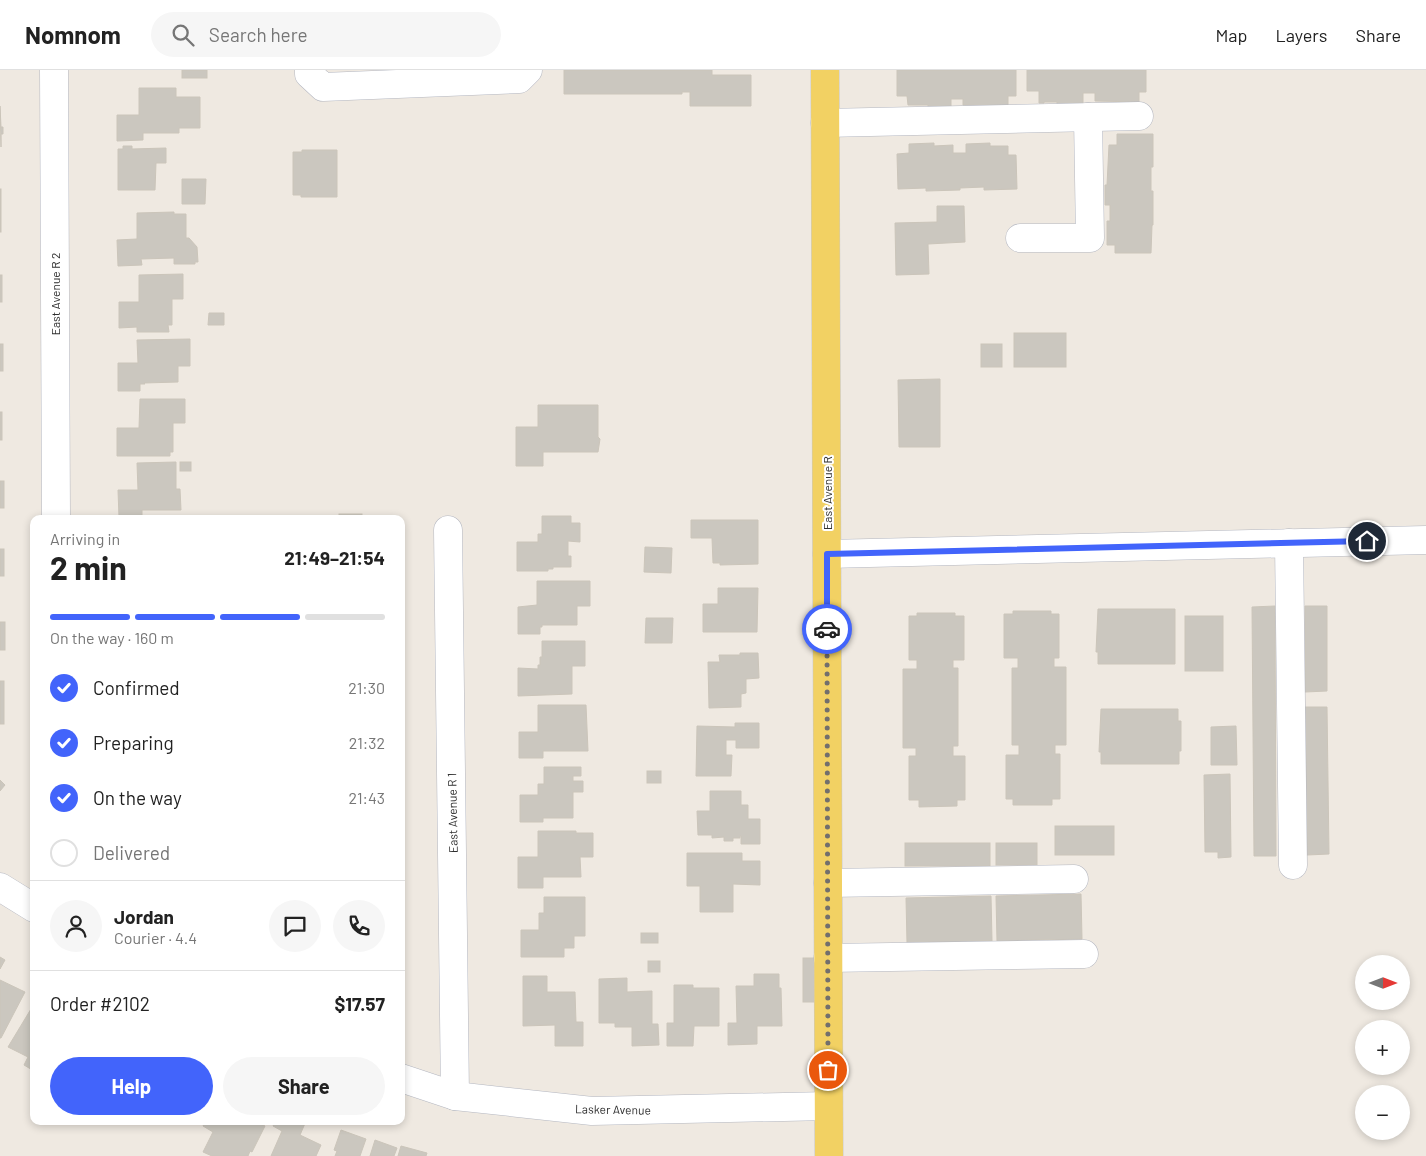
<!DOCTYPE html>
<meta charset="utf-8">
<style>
:root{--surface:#fff;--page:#f6f6f6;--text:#222;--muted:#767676;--line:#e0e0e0;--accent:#4264fb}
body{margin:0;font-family:Barlow,sans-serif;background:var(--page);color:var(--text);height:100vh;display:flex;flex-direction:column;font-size:19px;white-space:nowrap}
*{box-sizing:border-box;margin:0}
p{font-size:16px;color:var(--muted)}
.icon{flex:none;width:28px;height:28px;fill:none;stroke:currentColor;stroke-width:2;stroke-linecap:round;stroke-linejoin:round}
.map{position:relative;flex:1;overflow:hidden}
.sheet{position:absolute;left:30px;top:445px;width:375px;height:610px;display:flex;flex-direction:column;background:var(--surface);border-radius:10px;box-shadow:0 2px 8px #0003}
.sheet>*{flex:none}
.needle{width:32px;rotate:90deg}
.fabs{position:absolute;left:1355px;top:885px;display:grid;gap:10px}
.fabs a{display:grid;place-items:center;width:55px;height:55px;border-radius:50%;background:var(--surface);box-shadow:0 2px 8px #0003;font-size:25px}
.pin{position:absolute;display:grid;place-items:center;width:42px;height:42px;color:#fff;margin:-21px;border:2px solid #fff;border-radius:50%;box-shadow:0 1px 5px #0007}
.courier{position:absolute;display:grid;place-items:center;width:50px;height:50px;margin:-25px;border:4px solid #4264fb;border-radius:50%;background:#fff;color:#222;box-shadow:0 1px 6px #0007}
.head em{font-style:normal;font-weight:700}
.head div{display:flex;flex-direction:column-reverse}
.head{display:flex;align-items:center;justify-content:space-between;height:85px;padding:0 20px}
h1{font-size:32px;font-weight:700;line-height:38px}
.bar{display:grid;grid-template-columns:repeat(4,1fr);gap:8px 5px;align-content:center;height:60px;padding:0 20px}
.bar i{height:6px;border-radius:4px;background:var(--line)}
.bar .on{background:var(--accent)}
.bar p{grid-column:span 4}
.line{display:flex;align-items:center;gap:12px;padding:0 20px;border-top:1px solid var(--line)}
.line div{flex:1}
.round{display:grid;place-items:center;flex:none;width:52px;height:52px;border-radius:26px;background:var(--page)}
ol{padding:0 20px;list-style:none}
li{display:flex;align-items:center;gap:15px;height:55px}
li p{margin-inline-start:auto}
li .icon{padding:5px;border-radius:50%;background:var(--accent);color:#fff;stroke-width:4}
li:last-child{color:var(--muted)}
li i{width:28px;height:28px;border:2px solid var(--line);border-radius:50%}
.action{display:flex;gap:10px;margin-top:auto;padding:10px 20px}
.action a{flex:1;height:58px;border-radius:30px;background:var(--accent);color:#fff;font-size:20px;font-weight:700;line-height:58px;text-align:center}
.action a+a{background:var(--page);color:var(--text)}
header{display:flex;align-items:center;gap:30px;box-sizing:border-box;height:70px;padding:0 25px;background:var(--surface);border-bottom:1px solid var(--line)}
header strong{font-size:24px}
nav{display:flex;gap:28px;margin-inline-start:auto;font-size:18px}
.search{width:350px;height:45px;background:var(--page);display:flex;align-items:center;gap:12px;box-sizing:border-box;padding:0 18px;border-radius:28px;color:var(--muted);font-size:19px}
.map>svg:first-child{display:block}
.building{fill:#cbc7bf;stroke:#cbc5ba}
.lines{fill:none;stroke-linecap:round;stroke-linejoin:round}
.minor-casing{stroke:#b4b7c1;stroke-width:29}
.major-casing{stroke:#c9c9c9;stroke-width:29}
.minor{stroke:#fff;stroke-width:28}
.major{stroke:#f2d163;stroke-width:28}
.done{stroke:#726f6d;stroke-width:5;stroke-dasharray:0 9}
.route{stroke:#4264fb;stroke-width:6}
.labels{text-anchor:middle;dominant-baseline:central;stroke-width:4;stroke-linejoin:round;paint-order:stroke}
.street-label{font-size:12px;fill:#2e2e2e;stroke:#fff}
</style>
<header>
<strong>Nomnom</strong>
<div class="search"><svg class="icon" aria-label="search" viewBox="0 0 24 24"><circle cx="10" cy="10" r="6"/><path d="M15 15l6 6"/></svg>Search here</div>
<nav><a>Map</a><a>Layers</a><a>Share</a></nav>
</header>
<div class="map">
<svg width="1426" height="1086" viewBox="0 0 1426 1086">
<rect width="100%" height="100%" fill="#efe9e1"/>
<!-- building -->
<g class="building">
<rect x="182" y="0" width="25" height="8"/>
<path d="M564,0H712V5H751V36H690V22H682V24H564Z"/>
<path d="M897,0H1016V26H1008V37L963,35V29H951V38H928V35H908L907,26H897Z"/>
<path d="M1027,0H1146V22H1139V32L1095,31V23H1083V34H1057V32H1044V33H1039V21H1027Z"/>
<path d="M139,18H176V27H200V58H179V63H143V70L117,71V45H139Z"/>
<path d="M0,36L1,57H3V64H1V77Z"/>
<path d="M1117,64H1153V97H1151V121H1153V155H1152L1151,183H1115V175H1107V151H1110V135H1105V115H1107L1109,75H1117Z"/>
<path d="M934,73V76L953,75V83H966V74L990,73V76H1008V85H1016L1017,119L984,120V117L960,118V120L926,121V118L898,119L897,84L909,83V74Z"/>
<path d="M123,76H132V79L166,78V93H156L155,120H118V79H123Z"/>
<path d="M302,80H337V127H301V125H293V82H302Z"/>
<path d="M182,109H206L205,134H182Z"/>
<rect x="0" y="119" width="1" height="43"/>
<path d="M937,136H964L965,172L928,174L929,204L896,205L895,153L937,152Z"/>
<path d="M174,142V144H186V168H189L197,177L198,192H195V194H174V188L141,189L142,195L118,196L117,170L137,169V143Z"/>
<path d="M183,204V229H172V255H168L169,262H137V257L119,258V232H139V205Z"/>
<rect x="0" y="205" width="2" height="27"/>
<path d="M209,243H224V255H208Z"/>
<rect x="1014" y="263" width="52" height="34"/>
<path d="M190,269V296H178V312L144,313L145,314H140V321H118V293H138L137,270Z"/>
<rect x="0" y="274" width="3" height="27"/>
<rect x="981" y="274" width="21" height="23"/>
<path d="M940,309V377H899L898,310Z"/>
<path d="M140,329H185V353H173V382H170V386H117V358H139Z"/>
<path d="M538,335H598V367L600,369L598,382H543V396H516V357H538Z"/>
<rect x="0" y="342" width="2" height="28"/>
<path d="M176,392V419H180L181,440H142V447H119L118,420H138L137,393Z"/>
<rect x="180" y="392" width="11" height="9"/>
<rect x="0" y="411" width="4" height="27"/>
<rect x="339" y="444" width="23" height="5"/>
<path d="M542,446H571V453H580V472L568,471V486H571V497H553V499H548V501H517V472H538V464H542Z"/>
<path d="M691,450H758V494L720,495V493H713L712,468H691Z"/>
<path d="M645,477L672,478L671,503L644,502Z"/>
<rect x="0" y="479" width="4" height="27"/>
<path d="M537,511H590V536H577V555H542V557H540V564H518V537L537,535Z"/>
<path d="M718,518H758L757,562H703V534H718Z"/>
<path d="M1275,536L1276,786H1254L1252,537Z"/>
<path d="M1305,536H1327V621L1305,622Z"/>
<path d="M1098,539H1175V594H1098V582H1096Z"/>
<path d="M1013,541H1051V544H1059V588H1054V597H1066V675H1055V684H1060V729H1052V735H1013V729H1006V685H1019V675H1012V598H1018V588H1004V544H1013Z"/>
<path d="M917,543H955V546H964V590H953V598H958V676H953V686H965V730H957V736L919,737V730H909V686H916V678H903V599H917V590H909V546H917Z"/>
<rect x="1185" y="546" width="38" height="55"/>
<path d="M646,548H673L672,573H645Z"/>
<rect x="0" y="552" width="5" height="28"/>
<path d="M542,571H585V596H572V624L518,626V598L538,599V595H540V587H542Z"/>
<path d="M740,583H758L759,608L746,609V623L741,624V637L709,638L708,592H720L719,585H740Z"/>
<rect x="0" y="611" width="4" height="43"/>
<path d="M538,635H586L588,681H543V688H519V662H538Z"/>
<path d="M1305,637H1327L1329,784L1307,785Z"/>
<path d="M1101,639H1178V651H1181V681H1179V694H1101V682H1099Z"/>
<path d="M735,653H759V678H736V670H726V685H732L731,706H696L697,656L735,657Z"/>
<path d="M1236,656L1237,695H1211V657Z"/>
<path d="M544,697H581V706H573V711H583V722H573V748H543V752H520V725H538V714H544Z"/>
<rect x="647" y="701" width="14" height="12"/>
<path d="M1230,704L1231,787L1218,788V782H1205L1204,705Z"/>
<path d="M0,710L5,715L0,721Z"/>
<path d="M710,721H741V735H748V749H760V774H741V766H740V768H733V771H724V767L712,768V765H698L697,741H710Z"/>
<rect x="1055" y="756" width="59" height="29"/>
<path d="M538,761H576V763H593V787H580L581,807H543V818H518V787H538Z"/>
<rect x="905" y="773" width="85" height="23"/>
<rect x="996" y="773" width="41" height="22"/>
<path d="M687,783H742V791H760V815L733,814V842H700V816H687Z"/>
<path d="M1081,824L1082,869L997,871L996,826Z"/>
<path d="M991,826L992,871L907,873L906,828Z"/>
<path d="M544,827H585V866H574V878H564V887H521V860H539V843H544Z"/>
<rect x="641" y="863" width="17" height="10"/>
<path d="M0,887L5,890L0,899Z"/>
<rect x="803" y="888" width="11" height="44"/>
<rect x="648" y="891" width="12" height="11"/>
<path d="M754,904H779V918H781L782,956H757V974L728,975V953H737L736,916H754Z"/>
<path d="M523,906H547V922H575L576,952H583V976H555V955L523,956Z"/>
<path d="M627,908V922L652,921V954H658L659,975L632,976V957H615V953H599V909Z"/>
<path d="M0,910L25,922L1,968H0Z"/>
<path d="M674,915H693V918H719V956H694L693,976H667V953H674Z"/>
<path d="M34,934V1001L24,995L28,987L8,977Z"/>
<path d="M206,1051H254L265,1056L252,1082L250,1081L248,1086H212L203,1082L213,1062L203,1056Z"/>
<path d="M276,1051H306L300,1065L321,1075L316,1086H271L282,1061L273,1056Z"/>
<path d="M341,1060L366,1069L360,1086H335L337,1081L334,1080Z"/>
<path d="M375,1070L397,1078L394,1086H370Z"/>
<path d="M401,1076L427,1083L426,1086H398Z"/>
</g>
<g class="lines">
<defs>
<g id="minor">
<path d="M54,0L56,449"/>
<path d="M309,0V4L323,17L519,9L528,0"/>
<path d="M825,53L1139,46"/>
<path d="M1020,168H1090L1088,47"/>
<path d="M448,460L455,1026"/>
<path d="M1289,473L1293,795"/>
<path d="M827,484L1426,470"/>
<path d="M828,813L1074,809"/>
<path d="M0,817L34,838"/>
<path d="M828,888L1084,884"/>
<path d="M401,1008L455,1026L592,1041L828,1036"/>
</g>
<path id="major" d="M825,0L829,1086"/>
</defs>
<!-- minor casing -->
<use href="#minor" class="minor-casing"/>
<!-- major casing -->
<use href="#major" class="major-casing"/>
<!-- minor -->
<use href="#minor" class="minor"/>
<!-- major -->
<use href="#major" class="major"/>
</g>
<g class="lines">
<!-- done -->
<path class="done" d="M827,559L828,1000"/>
<!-- route -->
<path class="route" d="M827,559V484L1367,471"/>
</g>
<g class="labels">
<!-- street labels -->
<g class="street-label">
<text transform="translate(55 224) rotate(-90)">East Avenue R 2</text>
<text transform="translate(827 423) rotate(-90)">East Avenue R</text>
<text transform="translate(452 743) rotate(-91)">East Avenue R 1</text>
<text transform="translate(613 1039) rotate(1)">Lasker Avenue</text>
</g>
</g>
</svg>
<div class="fabs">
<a><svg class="needle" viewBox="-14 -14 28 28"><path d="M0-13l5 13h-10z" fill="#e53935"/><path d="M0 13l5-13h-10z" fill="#767676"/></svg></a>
<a>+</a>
<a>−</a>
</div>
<div class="pin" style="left:828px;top:1000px;background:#ea580c"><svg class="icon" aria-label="bag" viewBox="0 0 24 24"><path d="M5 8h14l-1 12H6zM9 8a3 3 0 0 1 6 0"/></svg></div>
<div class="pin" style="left:1367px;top:471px;background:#1f2937"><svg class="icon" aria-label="home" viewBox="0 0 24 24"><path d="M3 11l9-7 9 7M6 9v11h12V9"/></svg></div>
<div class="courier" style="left:827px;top:559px"><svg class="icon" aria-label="car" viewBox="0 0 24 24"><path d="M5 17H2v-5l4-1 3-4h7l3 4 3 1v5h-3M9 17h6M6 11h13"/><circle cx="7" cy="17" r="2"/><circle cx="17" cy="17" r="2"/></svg></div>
<section class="sheet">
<div class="head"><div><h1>2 min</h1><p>Arriving in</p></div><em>21:49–21:54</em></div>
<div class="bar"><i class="on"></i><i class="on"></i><i class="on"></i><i></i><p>On the way · 160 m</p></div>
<ol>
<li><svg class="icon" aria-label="check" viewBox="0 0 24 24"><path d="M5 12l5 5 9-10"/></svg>Confirmed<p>21:30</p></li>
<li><svg class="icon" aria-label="check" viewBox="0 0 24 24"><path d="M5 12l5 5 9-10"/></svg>Preparing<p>21:32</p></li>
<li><svg class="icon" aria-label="check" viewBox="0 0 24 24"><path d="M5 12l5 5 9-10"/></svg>On the way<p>21:43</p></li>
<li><i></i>Delivered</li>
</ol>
<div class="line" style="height:90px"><a class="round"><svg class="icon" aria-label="person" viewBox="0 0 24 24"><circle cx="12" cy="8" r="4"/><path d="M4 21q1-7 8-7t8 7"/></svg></a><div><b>Jordan</b><p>Courier · 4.4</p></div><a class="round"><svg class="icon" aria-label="chat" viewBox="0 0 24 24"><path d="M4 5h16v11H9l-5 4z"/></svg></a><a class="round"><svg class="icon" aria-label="phone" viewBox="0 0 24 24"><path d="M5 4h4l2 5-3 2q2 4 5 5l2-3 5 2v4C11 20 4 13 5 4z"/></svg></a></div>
<div class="line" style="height:65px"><div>Order #2102</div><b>$17.57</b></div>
<div class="action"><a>Help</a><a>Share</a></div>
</section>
</div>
